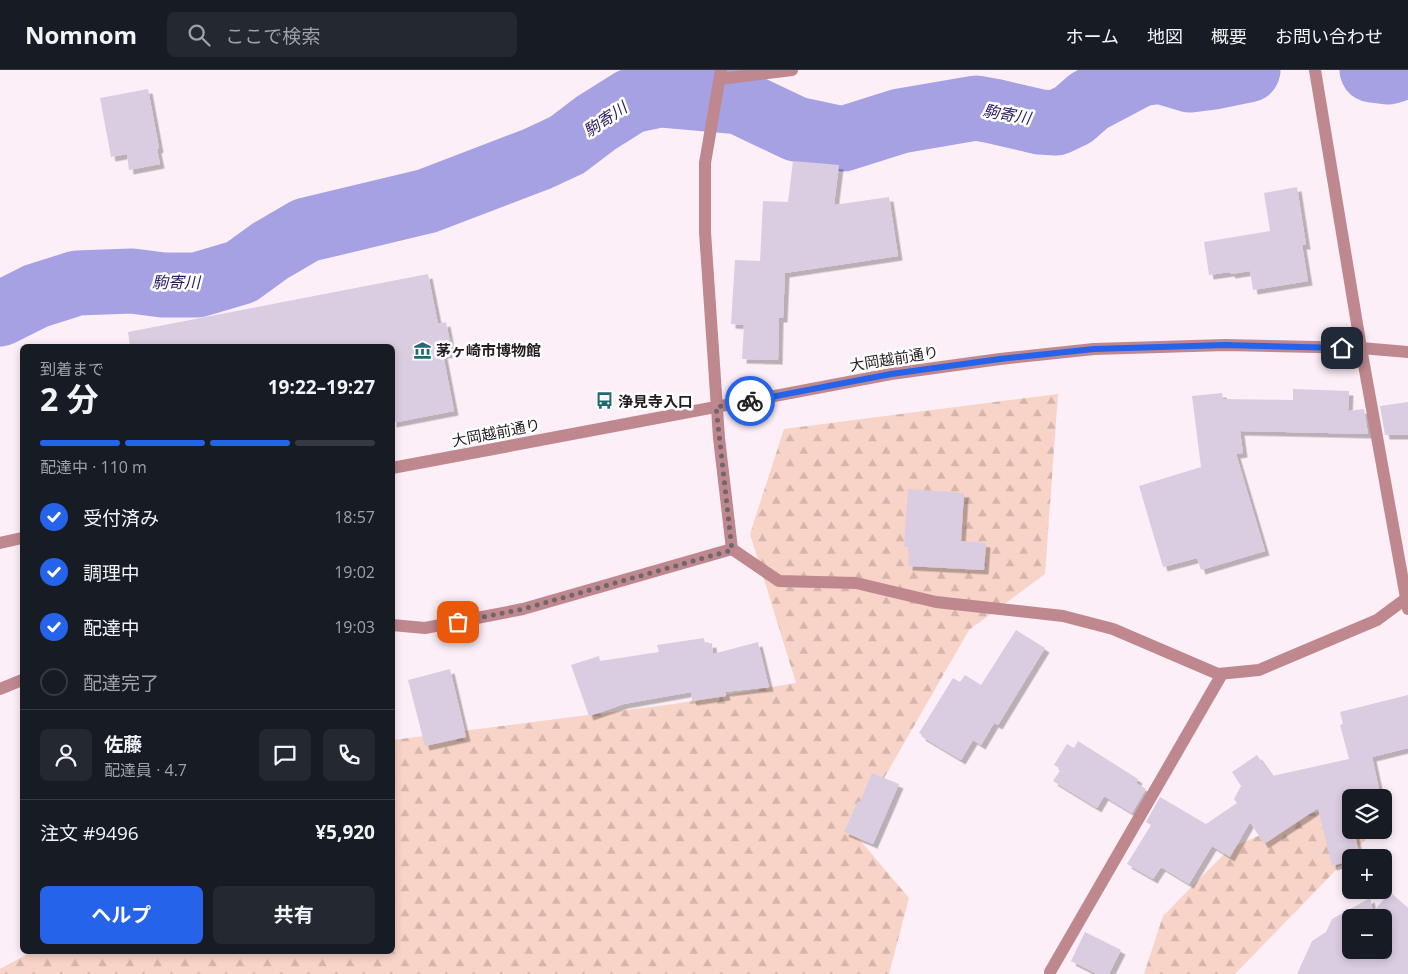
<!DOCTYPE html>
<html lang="ja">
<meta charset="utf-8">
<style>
:root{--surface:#171b24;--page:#242831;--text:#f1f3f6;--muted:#9ea1a6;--line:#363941;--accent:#2563eb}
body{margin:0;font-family:"Open Sans","Noto Sans JP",sans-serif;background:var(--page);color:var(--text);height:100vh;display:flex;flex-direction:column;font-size:19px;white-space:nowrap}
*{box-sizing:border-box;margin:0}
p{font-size:16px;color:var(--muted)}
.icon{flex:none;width:28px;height:28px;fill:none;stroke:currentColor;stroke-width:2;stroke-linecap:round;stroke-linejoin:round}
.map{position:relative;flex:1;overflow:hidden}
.sheet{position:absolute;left:20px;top:274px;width:375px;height:610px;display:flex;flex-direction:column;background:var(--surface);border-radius:8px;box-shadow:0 2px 8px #0003}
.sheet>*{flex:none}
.controls{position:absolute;left:1342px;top:719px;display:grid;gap:10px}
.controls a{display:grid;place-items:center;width:50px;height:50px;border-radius:8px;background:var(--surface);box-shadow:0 2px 8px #0003;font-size:25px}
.pin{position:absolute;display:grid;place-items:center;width:42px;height:42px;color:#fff;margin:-21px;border-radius:10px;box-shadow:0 2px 8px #0006}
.courier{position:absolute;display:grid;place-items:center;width:50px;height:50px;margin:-25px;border:4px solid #2563eb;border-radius:50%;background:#fff;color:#222;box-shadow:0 1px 6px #0007}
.summary em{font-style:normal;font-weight:700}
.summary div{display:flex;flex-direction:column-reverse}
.summary{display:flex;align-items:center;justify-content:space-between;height:85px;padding:0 20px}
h1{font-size:32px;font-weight:700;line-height:38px}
.bar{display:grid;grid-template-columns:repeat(4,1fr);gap:8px 5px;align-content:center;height:60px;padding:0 20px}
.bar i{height:6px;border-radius:4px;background:var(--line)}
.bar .active{background:var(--accent)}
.bar p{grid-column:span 4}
.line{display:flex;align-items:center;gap:12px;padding:0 20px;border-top:1px solid var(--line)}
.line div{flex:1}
.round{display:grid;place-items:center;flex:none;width:52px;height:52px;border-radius:8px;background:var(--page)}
ol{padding:0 20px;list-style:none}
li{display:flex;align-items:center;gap:15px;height:55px}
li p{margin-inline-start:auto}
li .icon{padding:5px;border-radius:50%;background:var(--accent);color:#fff;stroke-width:4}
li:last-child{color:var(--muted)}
li i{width:28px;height:28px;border:2px solid var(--line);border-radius:50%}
.cta{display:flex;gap:10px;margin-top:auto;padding:10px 20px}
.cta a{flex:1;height:58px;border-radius:8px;background:var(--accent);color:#fff;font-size:20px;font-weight:700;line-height:58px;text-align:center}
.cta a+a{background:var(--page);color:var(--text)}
header{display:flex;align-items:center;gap:30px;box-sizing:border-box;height:70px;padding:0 25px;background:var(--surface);border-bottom:1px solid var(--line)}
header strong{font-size:24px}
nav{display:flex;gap:28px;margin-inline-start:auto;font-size:18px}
.search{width:350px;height:45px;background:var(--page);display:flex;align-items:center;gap:12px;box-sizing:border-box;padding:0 18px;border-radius:8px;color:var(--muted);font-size:19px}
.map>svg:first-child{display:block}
.forest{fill:url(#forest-firs)}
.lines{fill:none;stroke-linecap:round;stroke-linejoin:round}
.river{stroke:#a6a1e2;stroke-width:65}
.building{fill:#dbcde1;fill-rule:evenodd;filter:url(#shadow)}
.service{stroke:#bf888f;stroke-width:12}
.minor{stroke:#bf888f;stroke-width:12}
.tertiary{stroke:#bf888f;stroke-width:12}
.done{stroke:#71666c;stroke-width:5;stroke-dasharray:0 9}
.route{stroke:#2563eb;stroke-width:6}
.labels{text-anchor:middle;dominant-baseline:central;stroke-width:5;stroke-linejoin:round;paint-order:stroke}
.poi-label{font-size:15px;font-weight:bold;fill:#251c21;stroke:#fff;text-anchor:start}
.street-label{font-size:15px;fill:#251c21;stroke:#fff}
.water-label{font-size:16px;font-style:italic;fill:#2b1862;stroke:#fff}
</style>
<header>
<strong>Nomnom</strong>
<div class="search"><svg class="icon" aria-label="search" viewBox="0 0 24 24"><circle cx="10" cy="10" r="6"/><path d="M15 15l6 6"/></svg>ここで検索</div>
<nav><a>ホーム</a><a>地図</a><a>概要</a><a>お問い合わせ</a></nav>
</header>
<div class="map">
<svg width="1408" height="904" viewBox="0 0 1408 904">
<defs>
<pattern id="forest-firs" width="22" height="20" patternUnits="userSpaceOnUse" patternTransform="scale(1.25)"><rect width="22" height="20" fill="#f8d3c7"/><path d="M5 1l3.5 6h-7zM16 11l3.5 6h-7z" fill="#d4b5ab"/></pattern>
<filter id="shadow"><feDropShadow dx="4.5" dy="4.5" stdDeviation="0" flood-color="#0004"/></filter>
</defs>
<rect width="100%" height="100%" fill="#fdeff7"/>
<!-- forest -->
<g class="forest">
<path d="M1058,324L1045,504L969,560L853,762L909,828L889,904H0V899L33,881H392L393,670L674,634L796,613L750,464L784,359Z"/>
<path d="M1351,733V760H1361L1365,770L1235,904H1144L1163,846L1229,779L1305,745Z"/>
</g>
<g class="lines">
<!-- river -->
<g class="river">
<path d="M1372,0L1388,2L1395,0"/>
<path d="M0,244L36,226L77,213L132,211L163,215H197L241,202L270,181L306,160L427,131L537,89L567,75L596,53L631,31L660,25L739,32L796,59L843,69L900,51L976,38L993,41L1040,52L1056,53L1073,45L1089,31L1140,4L1160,1L1190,10L1214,7L1248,0"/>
</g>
</g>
<!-- building -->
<g class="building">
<path d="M148,19L159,78L157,79L160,94L129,100L127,84L111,87L100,28Z"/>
<path d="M793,91L839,95L834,135L889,127L898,186L785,203L783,248H779L778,290L742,289L744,255L731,254L735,190L760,191L763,131L788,132Z"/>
<path d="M1297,117L1306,175H1302L1308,211L1253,220L1250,201L1231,204L1230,202L1209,205L1204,172L1270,161L1264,123Z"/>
<path d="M428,204L438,254L446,252L452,283L443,284L454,341L392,353V276H130L128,262Z"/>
<path d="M1293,319L1349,321L1348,341L1364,339L1368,364L1240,361L1243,383L1236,384L1265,481L1201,500L1197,488L1163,497L1139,416L1201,397L1192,326L1222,323L1223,329L1293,330Z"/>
<path d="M1408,332V365H1385L1380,336Z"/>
<path d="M908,419L964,423L961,471L986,473L984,500L908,496L909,477H904Z"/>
<path d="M1016,560L1045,578L998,655L994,653L981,675L973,670L961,690L921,666L922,665L919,663L953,608L960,612L965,605L981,615Z"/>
<path d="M704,568L705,574L712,573L713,584L758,572L769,617L725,622L726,626L692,631L691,622L624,634L589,646L571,595L599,586L600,591L659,582L657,575Z"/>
<path d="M450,599L466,667L425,676L408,610Z"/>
<path d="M1408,625V678L1372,687L1381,728H1346L1351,750V760H1354L1360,788H1351V791L1332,796L1318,738L1264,774L1250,752L1230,787L1212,776L1189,814L1161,797L1153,809L1127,794L1151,755L1146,752L1160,727L1206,754L1237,733L1234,729L1241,716L1232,702L1257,685L1272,706L1349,689L1340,655L1343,654L1340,642Z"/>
<path d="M1078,671L1138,709L1136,713L1146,719L1132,743L1104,726L1097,738L1053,711L1061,699L1054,695L1067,674L1074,678Z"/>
<path d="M872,703L899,714L873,774L844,762L858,731L860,732Z"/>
<path d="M1390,822L1408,838V904H1297L1312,871L1326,862L1332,849L1370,828L1373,842ZM1351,848H1384V880H1351Z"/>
<path d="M1085,862L1121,880L1109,904H1097L1071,891Z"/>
</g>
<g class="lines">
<!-- service -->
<path class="service" d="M1050,902L1222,604"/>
<!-- minor -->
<g class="minor">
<path d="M721,0L705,93V162L719,368L732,479"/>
<path d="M1315,0L1361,278L1408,539"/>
<path d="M720,9L792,0"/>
<path d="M392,555L425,558L523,539L732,479L779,511L856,513L936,532L1063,546L1113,559L1218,604L1259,600L1377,550L1408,527"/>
<path d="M0,619L22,610"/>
</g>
<!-- tertiary -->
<g class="tertiary">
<path d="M392,398L891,304L1000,289L1094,279L1225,275L1361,278L1408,282"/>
<path d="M0,473L22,468"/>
</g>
</g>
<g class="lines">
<!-- done -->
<path class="done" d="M458,552L523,539L732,480L716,337L750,331"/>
<!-- route -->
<path class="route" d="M750,331L891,304L1000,289L1094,279L1225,275L1342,278"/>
</g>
<!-- icons -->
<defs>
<symbol id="museum-bare" viewBox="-9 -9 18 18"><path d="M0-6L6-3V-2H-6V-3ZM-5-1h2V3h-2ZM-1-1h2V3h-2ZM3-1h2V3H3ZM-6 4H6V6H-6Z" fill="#206b73" stroke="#fff" stroke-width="2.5" paint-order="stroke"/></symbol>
<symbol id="bus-bare" viewBox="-9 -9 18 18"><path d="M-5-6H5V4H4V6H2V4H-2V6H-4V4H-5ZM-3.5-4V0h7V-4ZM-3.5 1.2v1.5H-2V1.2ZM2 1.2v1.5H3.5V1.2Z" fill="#206b73" stroke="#fff" stroke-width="2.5" paint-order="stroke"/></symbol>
</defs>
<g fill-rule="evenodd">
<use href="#museum-bare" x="410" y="268" width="25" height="25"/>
<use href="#bus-bare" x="592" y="318" width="25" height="25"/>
</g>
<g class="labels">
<!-- poi labels -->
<g class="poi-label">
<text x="436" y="280">茅ヶ崎市博物館</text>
<text x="618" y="331">浄見寺入口</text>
</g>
<!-- street labels -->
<g class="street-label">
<text transform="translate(894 288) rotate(-9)">大岡越前通り</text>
<text transform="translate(496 362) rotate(-11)">大岡越前通り</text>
</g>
<!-- water labels -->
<g class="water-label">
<text transform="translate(1007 44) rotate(10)">駒寄川</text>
<text transform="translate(605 49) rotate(-34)">駒寄川</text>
<text x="176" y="212">駒寄川</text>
</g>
</g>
</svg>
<div class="controls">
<a><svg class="icon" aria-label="layers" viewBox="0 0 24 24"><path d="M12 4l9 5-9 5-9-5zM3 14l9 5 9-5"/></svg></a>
<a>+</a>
<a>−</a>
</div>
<div class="pin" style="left:458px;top:552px;background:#ea580c"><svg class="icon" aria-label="bag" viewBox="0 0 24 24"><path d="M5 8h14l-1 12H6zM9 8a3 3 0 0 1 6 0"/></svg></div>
<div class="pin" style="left:1342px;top:278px;background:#1f2937"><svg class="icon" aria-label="home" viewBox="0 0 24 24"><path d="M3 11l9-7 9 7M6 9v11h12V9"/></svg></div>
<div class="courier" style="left:750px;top:331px"><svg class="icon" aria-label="bike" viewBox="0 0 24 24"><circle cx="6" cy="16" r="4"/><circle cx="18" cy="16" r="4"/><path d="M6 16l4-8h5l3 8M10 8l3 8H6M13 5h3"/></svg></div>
<section class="sheet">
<div class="summary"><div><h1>2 分</h1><p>到着まで</p></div><em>19:22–19:27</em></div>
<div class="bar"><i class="active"></i><i class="active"></i><i class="active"></i><i></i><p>配達中 · 110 m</p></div>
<ol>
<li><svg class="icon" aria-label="check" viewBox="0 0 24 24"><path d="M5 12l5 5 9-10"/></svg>受付済み<p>18:57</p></li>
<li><svg class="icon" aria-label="check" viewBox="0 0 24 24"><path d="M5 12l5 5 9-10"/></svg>調理中<p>19:02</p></li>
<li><svg class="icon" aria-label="check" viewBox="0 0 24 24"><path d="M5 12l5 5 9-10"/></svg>配達中<p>19:03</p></li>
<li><i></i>配達完了</li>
</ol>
<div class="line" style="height:90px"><a class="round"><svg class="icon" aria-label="person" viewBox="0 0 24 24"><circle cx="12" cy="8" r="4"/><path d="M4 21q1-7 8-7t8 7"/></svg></a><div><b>佐藤</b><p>配達員 · 4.7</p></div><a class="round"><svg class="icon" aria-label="chat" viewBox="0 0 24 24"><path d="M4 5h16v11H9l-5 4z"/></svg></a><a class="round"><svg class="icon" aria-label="phone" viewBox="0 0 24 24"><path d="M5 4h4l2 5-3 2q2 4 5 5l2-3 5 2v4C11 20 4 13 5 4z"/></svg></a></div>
<div class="line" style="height:65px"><div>注文 #9496</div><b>¥5,920</b></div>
<div class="cta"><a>ヘルプ</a><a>共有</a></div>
</section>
</div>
